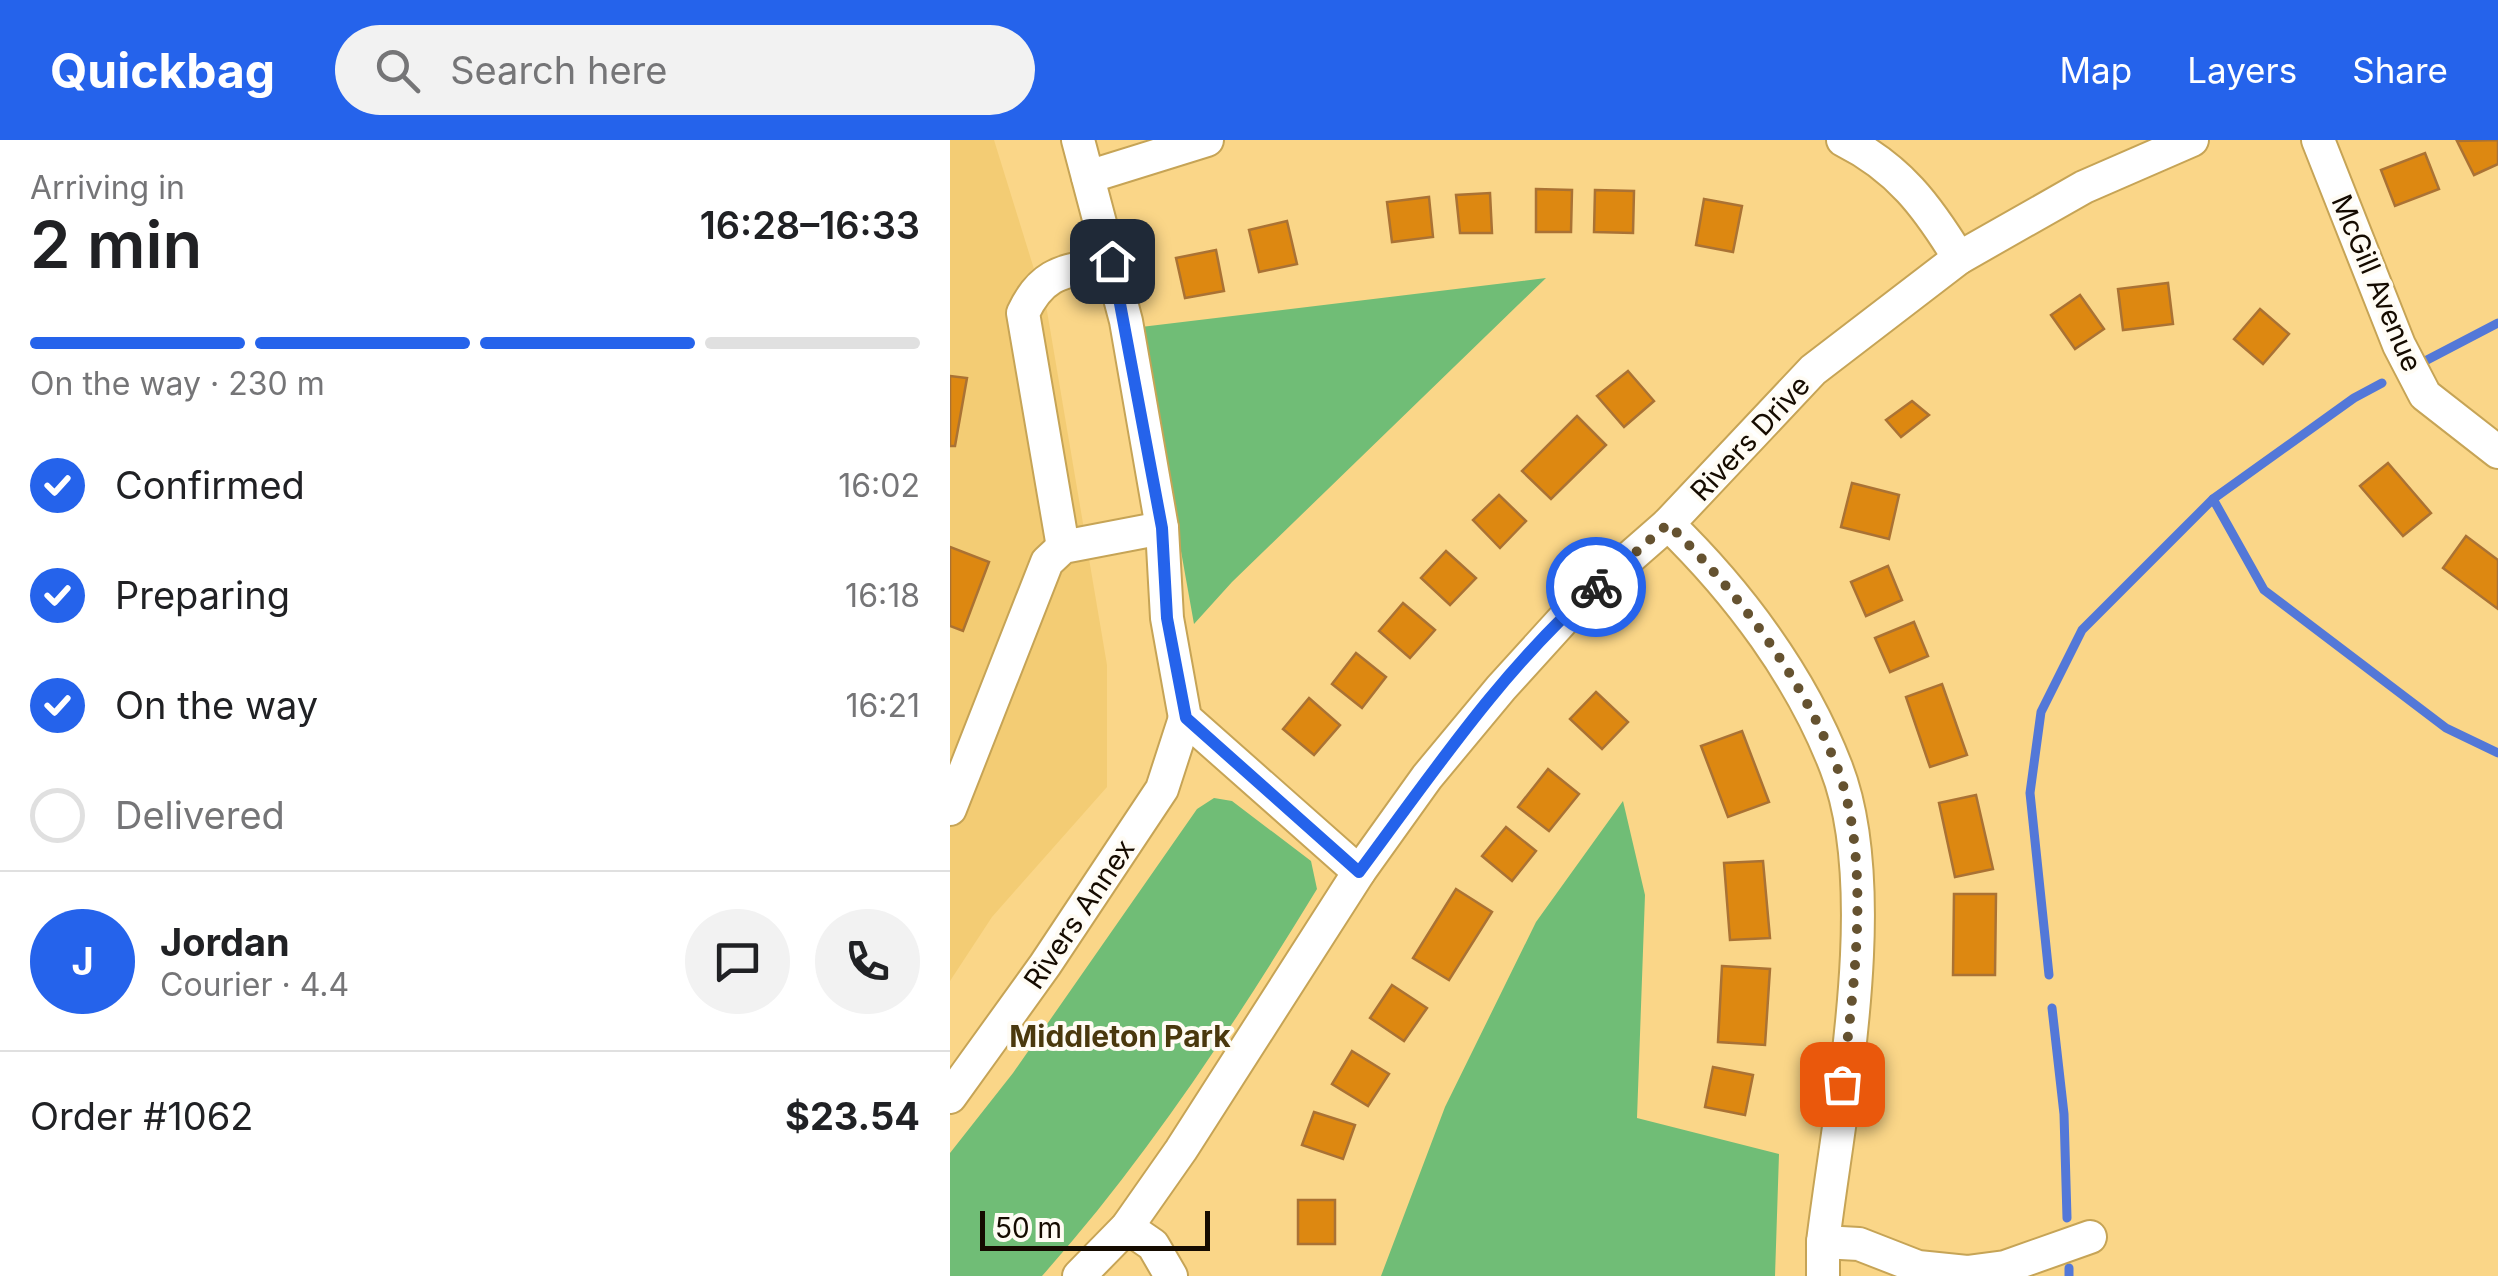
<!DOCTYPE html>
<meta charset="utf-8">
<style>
:root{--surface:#fff;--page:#f2f2f2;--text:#202124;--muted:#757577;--line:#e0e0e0;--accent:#2563eb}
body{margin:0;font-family:Inter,sans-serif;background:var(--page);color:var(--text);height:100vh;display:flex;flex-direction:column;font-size:38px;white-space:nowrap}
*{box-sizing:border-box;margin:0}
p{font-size:32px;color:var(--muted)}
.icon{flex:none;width:55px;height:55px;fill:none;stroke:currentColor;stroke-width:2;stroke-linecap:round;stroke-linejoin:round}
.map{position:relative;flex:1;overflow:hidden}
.sheet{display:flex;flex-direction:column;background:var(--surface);width:950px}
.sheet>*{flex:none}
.scale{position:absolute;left:30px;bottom:25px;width:230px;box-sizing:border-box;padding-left:10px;border:5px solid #150b00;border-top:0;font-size:28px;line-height:35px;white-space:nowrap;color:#150b00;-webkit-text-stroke:8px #fffcf4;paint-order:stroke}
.pin{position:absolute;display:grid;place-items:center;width:85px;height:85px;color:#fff;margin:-42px;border-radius:20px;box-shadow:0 5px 15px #0006}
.courier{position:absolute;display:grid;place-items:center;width:100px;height:100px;margin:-50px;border:8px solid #2563eb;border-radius:50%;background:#fff;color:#222;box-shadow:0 2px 12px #0007}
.headline em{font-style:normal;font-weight:600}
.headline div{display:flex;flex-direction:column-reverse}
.headline{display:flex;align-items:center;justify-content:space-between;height:170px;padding:0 30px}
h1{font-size:65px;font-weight:600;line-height:75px}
.bar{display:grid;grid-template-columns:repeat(4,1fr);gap:15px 10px;align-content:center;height:120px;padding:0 30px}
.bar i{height:12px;border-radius:8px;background:var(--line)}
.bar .current{background:var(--accent)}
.bar p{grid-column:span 4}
.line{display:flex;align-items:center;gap:25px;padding:0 30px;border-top:2px solid var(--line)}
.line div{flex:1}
.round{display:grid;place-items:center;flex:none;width:105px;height:105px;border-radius:52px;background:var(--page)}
ol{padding:0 30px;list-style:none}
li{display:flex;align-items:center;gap:30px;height:110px}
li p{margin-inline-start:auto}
li .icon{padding:10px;border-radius:50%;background:var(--accent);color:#fff;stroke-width:4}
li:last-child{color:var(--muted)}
li i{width:55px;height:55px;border:5px solid var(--line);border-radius:50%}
header{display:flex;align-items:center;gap:60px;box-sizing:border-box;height:140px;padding:0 50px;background:var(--accent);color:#fff}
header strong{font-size:48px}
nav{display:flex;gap:55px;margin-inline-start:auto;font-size:35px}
.search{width:700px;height:90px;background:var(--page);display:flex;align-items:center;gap:25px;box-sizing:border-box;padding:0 35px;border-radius:55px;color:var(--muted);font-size:38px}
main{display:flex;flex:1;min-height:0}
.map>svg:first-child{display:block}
.built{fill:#f3cc74}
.green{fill:#70bd76}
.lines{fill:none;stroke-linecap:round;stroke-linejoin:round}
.stream{stroke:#5378d8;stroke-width:9}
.building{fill:#d81;stroke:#aa7234;stroke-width:2.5}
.minor-casing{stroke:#c6a456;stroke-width:36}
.minor{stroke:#fff;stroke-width:32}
.done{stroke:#655230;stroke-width:10;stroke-dasharray:0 18}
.route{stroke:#2563eb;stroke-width:12}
.labels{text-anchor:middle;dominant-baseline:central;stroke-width:8;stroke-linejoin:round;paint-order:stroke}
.street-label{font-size:28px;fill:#150b00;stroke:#fffcf4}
.neighbourhood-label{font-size:30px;font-weight:bold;fill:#4a380d;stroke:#fffcf4}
</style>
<header>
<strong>Quickbag</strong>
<div class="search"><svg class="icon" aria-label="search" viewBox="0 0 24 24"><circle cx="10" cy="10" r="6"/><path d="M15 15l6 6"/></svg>Search here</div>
<nav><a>Map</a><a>Layers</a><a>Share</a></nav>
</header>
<main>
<section class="sheet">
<div class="headline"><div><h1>2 min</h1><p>Arriving in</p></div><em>16:28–16:33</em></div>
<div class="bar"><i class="current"></i><i class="current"></i><i class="current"></i><i></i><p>On the way · 230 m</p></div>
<ol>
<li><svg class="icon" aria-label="check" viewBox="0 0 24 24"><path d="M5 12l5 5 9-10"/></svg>Confirmed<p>16:02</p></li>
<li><svg class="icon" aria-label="check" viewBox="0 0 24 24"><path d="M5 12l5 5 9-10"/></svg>Preparing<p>16:18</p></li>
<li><svg class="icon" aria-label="check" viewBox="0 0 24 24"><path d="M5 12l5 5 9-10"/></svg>On the way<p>16:21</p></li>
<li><i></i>Delivered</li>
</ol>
<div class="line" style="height:180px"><b class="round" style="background:var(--accent);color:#fff">J</b><div><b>Jordan</b><p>Courier · 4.4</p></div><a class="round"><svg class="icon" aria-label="chat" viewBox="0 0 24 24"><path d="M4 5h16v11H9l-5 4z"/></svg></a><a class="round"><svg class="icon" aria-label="phone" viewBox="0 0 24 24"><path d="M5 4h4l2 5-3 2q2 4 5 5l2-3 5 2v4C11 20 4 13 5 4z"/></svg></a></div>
<div class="line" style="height:130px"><div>Order #1062</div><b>$23.54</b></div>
</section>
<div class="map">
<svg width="1548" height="1136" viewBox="0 0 1548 1136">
<rect width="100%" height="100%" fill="#fad688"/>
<!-- built -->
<path class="built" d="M0,0H44L97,171L157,525V647L42,777L0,841Z"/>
<!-- green -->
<g class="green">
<path d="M596,138L282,442L244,484L191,187Z"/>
<path d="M264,658L282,661L361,721L367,749C284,885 198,1017 92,1136H0V1013L63,933L247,669Z"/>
<path d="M673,661L695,755L687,978L829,1014L825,1136H431L495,967L586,782Z"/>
</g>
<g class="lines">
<!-- stream -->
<g class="stream">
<path d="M1477,220L1548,183"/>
<path d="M1263,359L1314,450L1496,588L1548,613"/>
<path d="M1099,835L1080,653L1091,572L1132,490L1263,359L1404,258L1432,243"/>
<path d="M1102,868L1114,974L1117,1078"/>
<path d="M1119,1128V1136"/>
</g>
</g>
<!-- building -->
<g class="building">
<path d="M1548,0V24L1524,35L1507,1Z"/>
<path d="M1475,13L1489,49L1445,66L1431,30Z"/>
<path d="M586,49L622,50L621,92H586Z"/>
<path d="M645,50L684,51L683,93L644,92Z"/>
<path d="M540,53L542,93H510L506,55Z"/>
<path d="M479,57L483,97L442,102L437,62Z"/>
<path d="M754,59L792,66L783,112L746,105Z"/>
<path d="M337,81L347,124L309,132L299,90Z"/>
<path d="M266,110L274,151L235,158L226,118Z"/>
<path d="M1218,143L1223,184L1173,190L1168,149Z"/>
<path d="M1130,155L1154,189L1125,209L1101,175Z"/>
<path d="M1310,169L1339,194L1313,224L1284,199Z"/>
<path d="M678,231L704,261L674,287L647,256Z"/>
<path d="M0,236L17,238L5,306H0Z"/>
<path d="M962,261L979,275L951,297L936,280Z"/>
<path d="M627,276L656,305L601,359L572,331Z"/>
<path d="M1438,323L1481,373L1453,396L1410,346Z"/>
<path d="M902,343L949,355L939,399L891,387Z"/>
<path d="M549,355L576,381L550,408L523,380Z"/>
<path d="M1516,396L1548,420V469L1493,428Z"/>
<path d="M0,407L39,422L13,491L0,486Z"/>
<path d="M496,411L526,438L500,465L471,438Z"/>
<path d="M938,426L952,460L916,476L901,442Z"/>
<path d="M453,463L485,490L460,518L429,491Z"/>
<path d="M964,482L978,516L940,532L925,498Z"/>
<path d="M406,513L436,537L412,568L382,544Z"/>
<path d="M992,544L1017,615L980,627L956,557Z"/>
<path d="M646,552L678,582L652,609L620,579Z"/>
<path d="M359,558L390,585L364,615L333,589Z"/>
<path d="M792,591L819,662L778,677L751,606Z"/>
<path d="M598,629L629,654L599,691L568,667Z"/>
<path d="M1026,655L1043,729L1005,737L989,663Z"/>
<path d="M556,687L586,711L562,741L532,716Z"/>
<path d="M813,721L820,798L780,800L774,723Z"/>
<path d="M506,749L542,772L499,840L463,818Z"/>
<path d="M1004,754H1046L1045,835H1003Z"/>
<path d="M772,826L820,829L815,905L768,902Z"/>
<path d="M442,845L477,868L454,901L420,878Z"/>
<path d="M402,911L439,934L418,966L382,944Z"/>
<path d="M763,927L803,935L795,975L755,967Z"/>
<path d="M364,972L405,985L393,1019L352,1005Z"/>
<rect x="348" y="1060" width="37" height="44"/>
</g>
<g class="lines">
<defs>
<g id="minor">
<path d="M128,0L176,181L212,388L217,478L235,578L409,732"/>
<path d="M893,0C949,28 977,66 1009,118"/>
<path d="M1368,0L1449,205L1475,255L1548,312"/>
<path d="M138,37L257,0"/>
<path d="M718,384C788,452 851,536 886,627C935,752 889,970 873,1102V1136"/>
<path d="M113,407L73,173C94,128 118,132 163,121"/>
<path d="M0,669L97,422L113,407L212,388"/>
<path d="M0,957L95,825L212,649L235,578"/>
<path d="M177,1087L203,1105L221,1136"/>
<path d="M873,1102L909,1104L968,1127L1017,1132L1055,1127L1140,1097"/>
<path d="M129,1136L177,1087L231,1010L409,732L477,637L551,548L630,461L718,384L863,230L1009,118L1134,47L1242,0"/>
</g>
</defs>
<!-- minor casing -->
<use href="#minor" class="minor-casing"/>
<!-- minor -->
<use href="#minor" class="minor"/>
</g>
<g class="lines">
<!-- done -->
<path class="done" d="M646,447L718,384C788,452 851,536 887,627C922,720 904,848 892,944"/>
<!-- route -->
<path class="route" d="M162,121L212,388L217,478L236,578L409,732C482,634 553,528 646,447"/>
</g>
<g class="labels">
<!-- street labels -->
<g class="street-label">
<text transform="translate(1427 143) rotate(67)">McGill Avenue</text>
<text transform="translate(800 298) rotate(-47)">Rivers Drive</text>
<text transform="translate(129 774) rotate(-56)">Rivers Annex</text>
</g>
<!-- neighbourhood labels -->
<g class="neighbourhood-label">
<text x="170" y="896">Middleton Park</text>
</g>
</g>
</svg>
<div class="scale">50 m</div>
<div class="pin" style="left:892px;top:944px;background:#ea580c"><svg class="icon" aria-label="bag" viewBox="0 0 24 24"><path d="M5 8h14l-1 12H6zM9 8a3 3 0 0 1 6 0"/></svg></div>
<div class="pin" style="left:162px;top:121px;background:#1f2937"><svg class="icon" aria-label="home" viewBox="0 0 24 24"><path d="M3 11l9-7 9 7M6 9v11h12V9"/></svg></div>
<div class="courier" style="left:646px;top:447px"><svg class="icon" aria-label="bike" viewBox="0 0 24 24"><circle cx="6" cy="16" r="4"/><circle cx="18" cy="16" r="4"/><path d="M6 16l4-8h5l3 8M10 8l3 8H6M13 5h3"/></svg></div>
</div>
</main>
